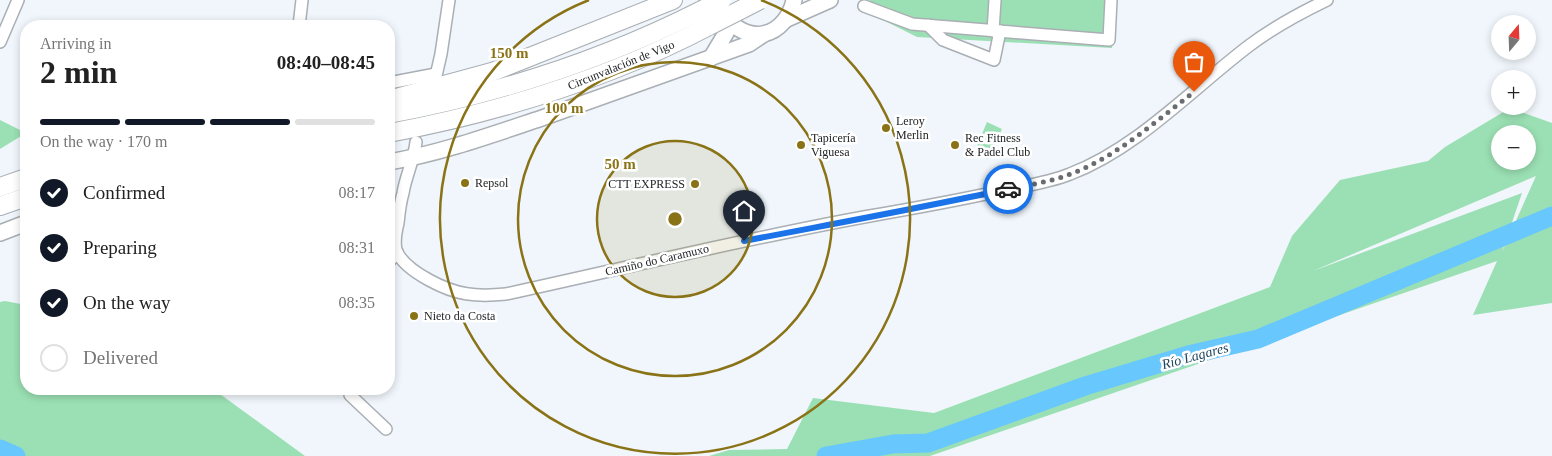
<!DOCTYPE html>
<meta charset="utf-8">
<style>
:root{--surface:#fff;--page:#f2f2f2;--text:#222;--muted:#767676;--line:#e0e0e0;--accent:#111827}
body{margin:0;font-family:Georgia,serif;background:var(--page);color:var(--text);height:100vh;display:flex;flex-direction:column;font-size:19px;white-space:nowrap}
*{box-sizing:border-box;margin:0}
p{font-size:16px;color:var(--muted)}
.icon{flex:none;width:28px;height:28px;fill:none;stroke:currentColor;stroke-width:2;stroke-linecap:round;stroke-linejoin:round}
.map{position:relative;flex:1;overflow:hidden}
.details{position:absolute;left:20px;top:20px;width:375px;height:375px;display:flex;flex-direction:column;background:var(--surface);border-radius:20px;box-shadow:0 2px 8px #0003}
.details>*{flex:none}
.needle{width:32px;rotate:19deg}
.controls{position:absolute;left:1491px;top:15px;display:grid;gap:10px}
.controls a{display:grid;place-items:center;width:45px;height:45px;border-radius:50%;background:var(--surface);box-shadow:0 2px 8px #0003;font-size:25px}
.pin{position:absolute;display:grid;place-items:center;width:42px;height:42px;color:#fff;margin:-51px -21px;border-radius:50% 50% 50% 0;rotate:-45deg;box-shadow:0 0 5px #0007}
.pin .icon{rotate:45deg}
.courier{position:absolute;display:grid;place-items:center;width:50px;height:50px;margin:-25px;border:4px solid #1a73e8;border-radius:50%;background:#fff;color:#222;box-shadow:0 1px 6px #0007}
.headline em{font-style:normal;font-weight:600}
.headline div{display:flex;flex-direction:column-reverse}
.headline{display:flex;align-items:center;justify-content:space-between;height:85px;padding:0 20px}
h1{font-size:32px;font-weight:600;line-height:38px}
.bar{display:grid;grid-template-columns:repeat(4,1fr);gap:8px 5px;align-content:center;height:60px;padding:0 20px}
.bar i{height:6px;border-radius:4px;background:var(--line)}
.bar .on{background:var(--accent)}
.bar p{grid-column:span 4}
ol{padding:0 20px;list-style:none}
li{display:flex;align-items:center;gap:15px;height:55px}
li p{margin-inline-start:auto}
li .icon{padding:5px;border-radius:50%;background:var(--accent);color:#fff;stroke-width:4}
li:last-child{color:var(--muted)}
li i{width:28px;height:28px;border:2px solid var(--line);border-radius:50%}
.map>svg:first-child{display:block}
.green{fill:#9be0b4;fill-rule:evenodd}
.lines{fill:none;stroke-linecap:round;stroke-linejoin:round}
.river{stroke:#68c7fc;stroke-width:19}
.minor-casing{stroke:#a9afb4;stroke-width:14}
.major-casing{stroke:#a9afb4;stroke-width:18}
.highway-casing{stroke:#a9afb4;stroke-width:20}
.minor{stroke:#fff;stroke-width:11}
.major{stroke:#fff;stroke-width:15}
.highway{stroke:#fff;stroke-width:18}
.highway-bridge-casing{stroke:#a9afb4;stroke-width:20;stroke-linecap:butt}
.highway-bridge{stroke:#fff;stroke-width:18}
.done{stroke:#696d70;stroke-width:5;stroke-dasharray:0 9}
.route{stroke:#1a73e8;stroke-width:6}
.ring{fill:none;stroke:#8a7316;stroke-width:2.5}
.poi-dot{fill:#8a7316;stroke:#fff;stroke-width:2}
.labels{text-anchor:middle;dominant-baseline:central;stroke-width:5;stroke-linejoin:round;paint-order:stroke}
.street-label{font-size:12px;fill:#212325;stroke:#fff}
.poi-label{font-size:12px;fill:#212325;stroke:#fff;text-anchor:start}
.water-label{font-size:14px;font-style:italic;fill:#1e465c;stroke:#fff}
.centre{fill:#8a7316;stroke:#fff;stroke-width:2.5}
.ring-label{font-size:15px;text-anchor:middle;font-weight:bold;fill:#8a7316;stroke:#fff;stroke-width:5;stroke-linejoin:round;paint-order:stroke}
</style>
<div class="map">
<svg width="1552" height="456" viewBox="0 0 1552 456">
<rect width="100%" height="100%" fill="#f0f6fb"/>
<!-- green -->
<g class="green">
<path d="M870,0H1116L1112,48L917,37L861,9Z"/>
<path d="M1510,108L1552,123V303L1473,315L1497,261L930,456H709L729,450L787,449L813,398L934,413L1270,287L1292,236L1340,180L1428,161L1445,147ZM1500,134H1528V161H1500ZM1536,176L1502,252L1522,193L1313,271Z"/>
<path d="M0,120L26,133L0,149Z"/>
<path d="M987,122L1002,129L988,159L974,153Z"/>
<path d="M5,301L26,305V389H213L305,456H0V302Z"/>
</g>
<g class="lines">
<!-- river -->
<g class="river">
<path d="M0,449L16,456"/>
<path d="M826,456L893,444L928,443L1085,386L1188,355L1258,339L1552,216"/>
</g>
<defs>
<g id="minor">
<path d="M864,6L912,24L1109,40L1111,0"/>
<path d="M928,25L943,40L994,60L1000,31"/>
<path d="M299,26L302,0"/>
<path d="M993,31L995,0"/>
<path d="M0,42L18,0"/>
<path d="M435,80L441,54L449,0"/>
<path d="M389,83L436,74"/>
<path d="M416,142C414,160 406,175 403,193C400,203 399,213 398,223C396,231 394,241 396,250C401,263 418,274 429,280C456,295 476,297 506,294C625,268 744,239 864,217C910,209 955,201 1000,191C1023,186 1048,183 1070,174C1138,148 1193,88 1250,45C1274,27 1300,13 1327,0"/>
<path d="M389,262L397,252"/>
<path d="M350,389V395L386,429"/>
</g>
<g id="major">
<path d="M721,9C727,24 746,37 763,34C780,31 791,15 794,0"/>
<path d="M787,19L830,0"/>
<path d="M711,58L726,33L729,21"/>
<path d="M389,162C441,153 491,135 542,118C611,94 680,69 749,44L764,34"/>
<path d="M0,233L26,223"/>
</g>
<g id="highway">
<path d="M389,100L492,72L673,0"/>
<path d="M389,114C498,94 603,60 702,10"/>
<path d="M389,133C500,112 608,79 709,26"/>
<path d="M0,187L26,178"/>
<path d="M0,206L26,197"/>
</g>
</defs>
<!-- minor casing -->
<use href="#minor" class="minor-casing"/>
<!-- major casing -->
<use href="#major" class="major-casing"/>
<!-- highway casing -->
<use href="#highway" class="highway-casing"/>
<!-- minor -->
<use href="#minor" class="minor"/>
<!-- major -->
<use href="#major" class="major"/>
<!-- highway -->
<use href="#highway" class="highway"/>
<defs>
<g id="highway-bridge">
<path d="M702,10L722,0"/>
<path d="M709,26L760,0"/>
</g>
</defs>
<!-- highway-bridge casing -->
<use href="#highway-bridge" class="highway-bridge-casing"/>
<!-- highway-bridge -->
<use href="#highway-bridge" class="highway-bridge"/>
</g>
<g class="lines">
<!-- done -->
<path class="done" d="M1008,189C1028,185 1049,182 1068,175C1115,158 1155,122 1194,92"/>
<!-- route -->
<path class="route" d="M744,241C832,224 921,208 1008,189"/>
</g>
<!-- distance rings -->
<circle cx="675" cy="219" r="78" fill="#8a7316" fill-opacity=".12"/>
<g class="ring">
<circle cx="675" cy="219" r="78"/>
<circle cx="675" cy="219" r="157"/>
<path d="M761 0A235 235 0 1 1 589 0"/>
</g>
<!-- markers -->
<g class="poi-dot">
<circle cx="886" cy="128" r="5"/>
<circle cx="801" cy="145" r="5"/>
<circle cx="955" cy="145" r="5"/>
<circle cx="465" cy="183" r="5"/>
<circle cx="695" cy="184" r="5"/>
<circle cx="414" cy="316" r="5"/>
</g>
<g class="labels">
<!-- street labels -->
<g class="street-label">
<text transform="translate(621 65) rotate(-22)">Circunvalación de Vigo</text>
<text transform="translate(657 260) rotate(-13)">Camiño do Caramuxo</text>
</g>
<!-- poi labels -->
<g class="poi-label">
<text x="896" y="121">Leroy<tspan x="896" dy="14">Merlin</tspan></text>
<text x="811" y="138">Tapicería<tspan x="811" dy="14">Viguesa</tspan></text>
<text x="965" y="138">Rec Fitness<tspan x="965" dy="14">&amp; Padel Club</tspan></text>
<text x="475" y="183">Repsol</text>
<text x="685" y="184" text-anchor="end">CTT EXPRESS</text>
<text x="424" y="316">Nieto da Costa</text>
</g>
<!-- water labels -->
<g class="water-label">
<text transform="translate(1195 356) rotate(-15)">Río Lagares</text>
</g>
</g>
<circle cx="675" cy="219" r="8" class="centre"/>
<g class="ring-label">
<text x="509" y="58">150 m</text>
<text x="564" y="113">100 m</text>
<text x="620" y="169">50 m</text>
</g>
</svg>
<div class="controls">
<a><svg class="needle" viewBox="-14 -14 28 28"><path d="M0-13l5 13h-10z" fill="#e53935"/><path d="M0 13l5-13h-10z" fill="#767676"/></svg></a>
<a>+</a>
<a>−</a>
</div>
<div class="pin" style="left:1194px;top:92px;background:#ea580c"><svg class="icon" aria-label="bag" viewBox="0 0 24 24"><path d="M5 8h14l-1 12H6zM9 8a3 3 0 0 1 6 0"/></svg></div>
<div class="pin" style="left:744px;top:241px;background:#1f2937"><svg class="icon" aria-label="home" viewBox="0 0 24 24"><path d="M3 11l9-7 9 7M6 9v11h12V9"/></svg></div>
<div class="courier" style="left:1008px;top:189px"><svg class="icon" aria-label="car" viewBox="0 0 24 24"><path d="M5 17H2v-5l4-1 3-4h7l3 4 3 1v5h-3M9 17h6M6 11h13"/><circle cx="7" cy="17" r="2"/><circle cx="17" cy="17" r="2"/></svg></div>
<section class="details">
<div class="headline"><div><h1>2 min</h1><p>Arriving in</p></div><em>08:40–08:45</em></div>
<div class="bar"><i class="on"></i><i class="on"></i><i class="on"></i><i></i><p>On the way · 170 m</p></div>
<ol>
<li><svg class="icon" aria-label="check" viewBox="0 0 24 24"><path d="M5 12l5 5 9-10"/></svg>Confirmed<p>08:17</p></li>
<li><svg class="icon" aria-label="check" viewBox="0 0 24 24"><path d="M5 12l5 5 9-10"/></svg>Preparing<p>08:31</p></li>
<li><svg class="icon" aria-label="check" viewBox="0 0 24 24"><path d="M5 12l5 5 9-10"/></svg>On the way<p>08:35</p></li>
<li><i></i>Delivered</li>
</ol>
</section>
</div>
